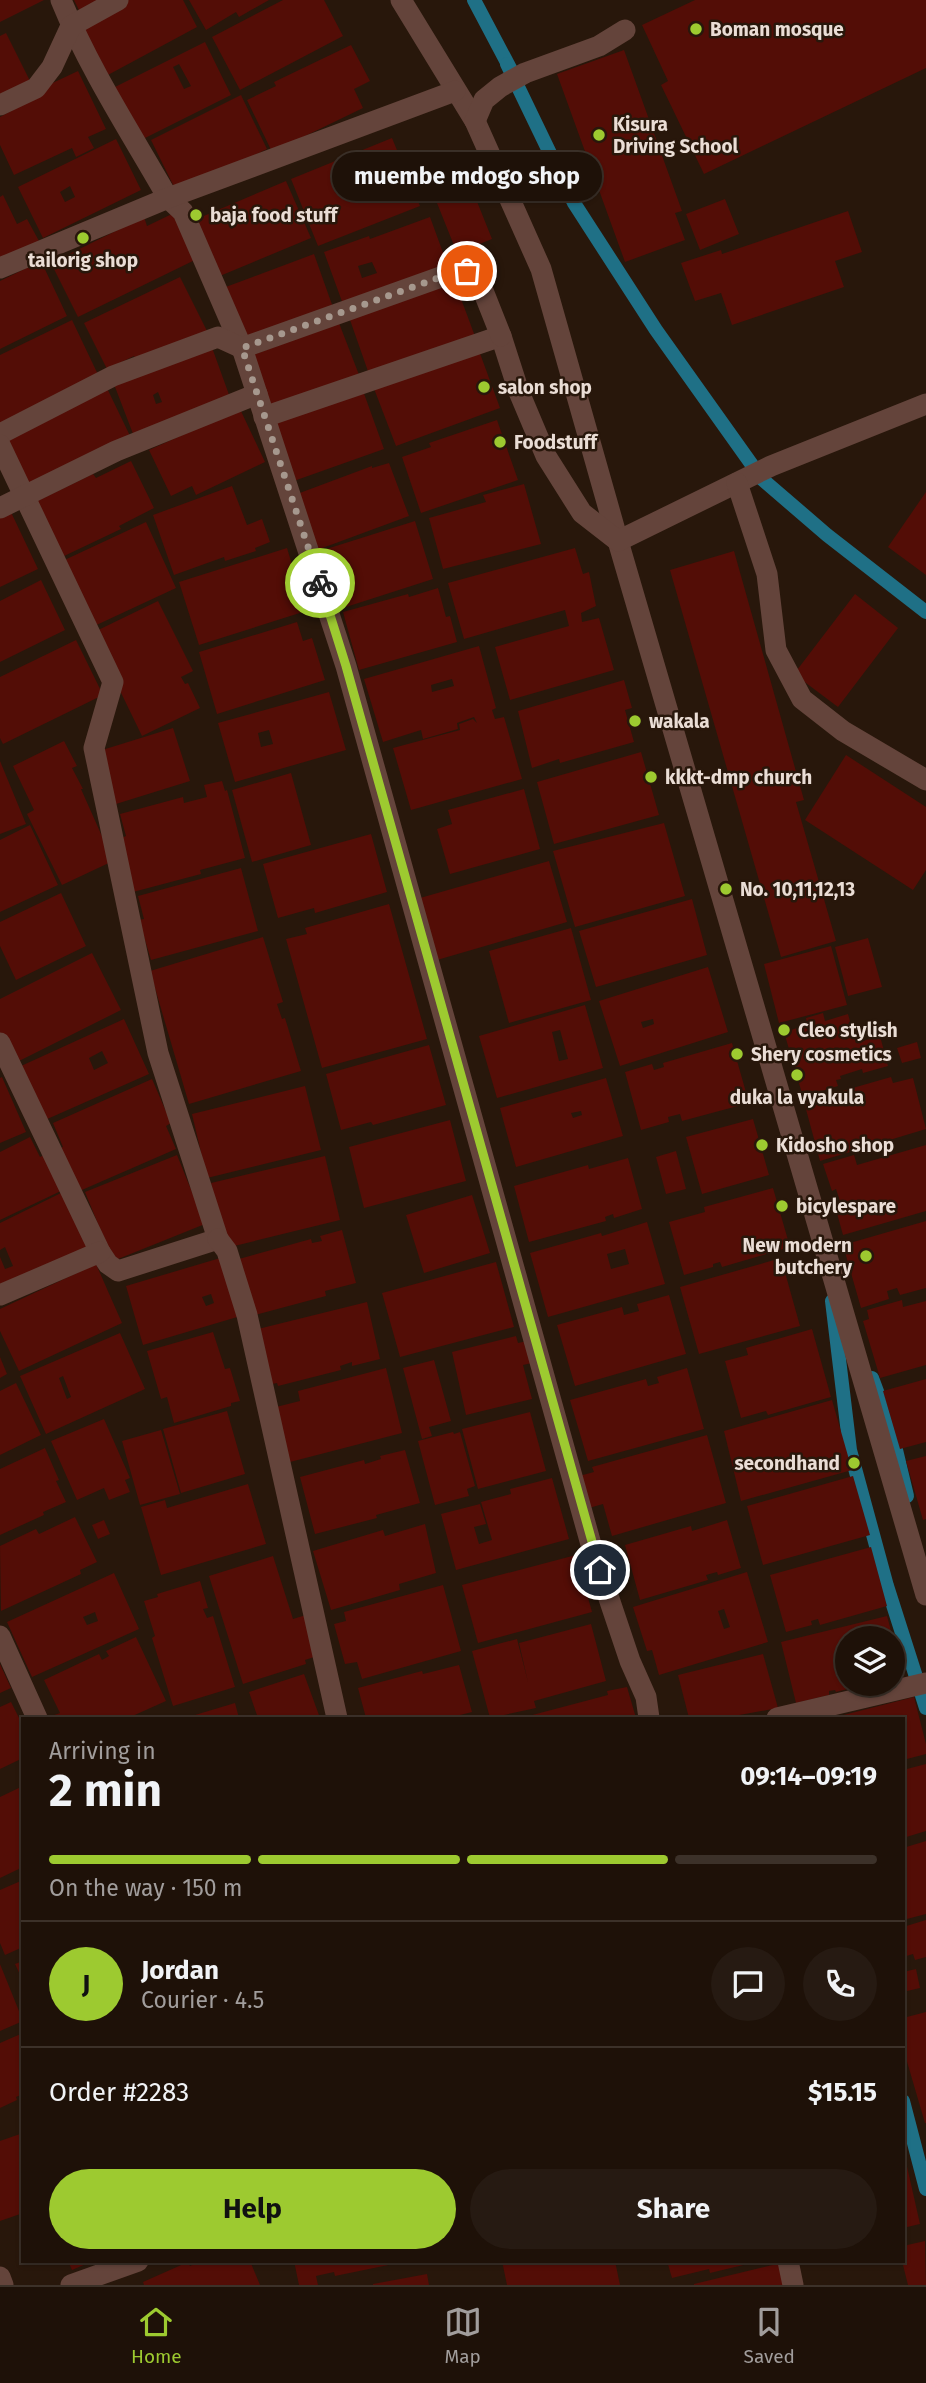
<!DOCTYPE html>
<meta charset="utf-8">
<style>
:root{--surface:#1e1108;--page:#261a12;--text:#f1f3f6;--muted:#a19d9c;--line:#3c3129;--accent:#9dca30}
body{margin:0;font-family:"Fira Sans",sans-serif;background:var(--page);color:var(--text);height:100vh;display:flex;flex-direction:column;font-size:26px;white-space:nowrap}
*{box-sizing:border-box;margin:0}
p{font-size:23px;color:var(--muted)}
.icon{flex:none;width:38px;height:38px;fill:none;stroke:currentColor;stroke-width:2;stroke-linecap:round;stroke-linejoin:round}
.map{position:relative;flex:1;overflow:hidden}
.drawer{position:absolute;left:21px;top:1717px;width:884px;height:546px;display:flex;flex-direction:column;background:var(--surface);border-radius:0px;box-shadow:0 2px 5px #0004,0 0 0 2px var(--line)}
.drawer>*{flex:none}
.tools{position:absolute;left:835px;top:1626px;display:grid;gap:14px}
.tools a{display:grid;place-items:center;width:70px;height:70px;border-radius:50%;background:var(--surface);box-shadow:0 2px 5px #0004,0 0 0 2px var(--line);font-size:35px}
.pin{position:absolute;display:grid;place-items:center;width:60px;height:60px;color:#fff;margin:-30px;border:4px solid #fff;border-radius:50%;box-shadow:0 2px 7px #0007}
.courier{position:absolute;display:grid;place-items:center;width:70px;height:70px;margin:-35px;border:5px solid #9dca30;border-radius:50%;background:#fff;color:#222;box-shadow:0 2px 9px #0007}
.bubble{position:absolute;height:49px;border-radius:24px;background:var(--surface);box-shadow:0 2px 5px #0004,0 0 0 2px var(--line);font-size:23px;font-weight:700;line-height:49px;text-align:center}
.summary em{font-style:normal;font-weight:700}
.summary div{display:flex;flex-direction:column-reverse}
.summary{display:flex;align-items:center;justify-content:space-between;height:119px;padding:0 28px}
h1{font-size:46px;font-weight:700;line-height:52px}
.bar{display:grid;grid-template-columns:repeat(4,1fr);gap:10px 7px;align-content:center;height:84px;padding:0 28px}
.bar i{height:9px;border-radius:5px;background:var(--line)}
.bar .on{background:var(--accent)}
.bar p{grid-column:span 4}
.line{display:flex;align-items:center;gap:18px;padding:0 28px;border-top:2px solid var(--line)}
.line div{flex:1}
.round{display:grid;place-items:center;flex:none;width:74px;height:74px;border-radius:37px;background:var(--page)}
.button{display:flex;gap:14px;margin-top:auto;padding:14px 28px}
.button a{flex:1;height:80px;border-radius:42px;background:var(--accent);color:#111;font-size:28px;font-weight:700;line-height:80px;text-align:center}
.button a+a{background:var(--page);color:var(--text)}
.tabs{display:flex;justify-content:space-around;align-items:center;height:98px;border-top:2px solid var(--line);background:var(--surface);font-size:19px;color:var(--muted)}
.tabs a{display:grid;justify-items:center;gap:4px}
.tabs .on{color:var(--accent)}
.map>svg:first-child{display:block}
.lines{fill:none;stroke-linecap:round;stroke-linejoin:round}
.stream{stroke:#1f7086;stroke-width:14}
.building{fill:#530d06;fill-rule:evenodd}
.minor{stroke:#64443b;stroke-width:21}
.done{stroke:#a6988e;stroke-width:7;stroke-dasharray:0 12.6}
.route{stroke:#9dca30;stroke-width:9}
.poi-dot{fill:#9dca30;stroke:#28170b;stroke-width:2.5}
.labels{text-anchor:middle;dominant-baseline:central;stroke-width:5;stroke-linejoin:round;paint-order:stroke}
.poi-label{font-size:19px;font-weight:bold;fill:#eaddd5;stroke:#28170b;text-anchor:start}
</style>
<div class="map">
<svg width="926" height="2285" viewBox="0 0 926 2285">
<rect width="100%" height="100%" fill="#28170b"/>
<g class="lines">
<!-- stream -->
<g class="stream">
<path d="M474,0L511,70"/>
<path d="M507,64L574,203L656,330L762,479L827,535L926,612"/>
<path d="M832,1301L850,1450L887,1586L926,1708"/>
<path d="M872,1378L891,1429L907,1496"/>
<path d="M903,2101L926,2189"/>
</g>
</g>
<!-- building -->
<g class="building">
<path d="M0,0H44L0,22Z"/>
<path d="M74,0H112L82,16Z"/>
<path d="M125,0H183L197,27L106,76L78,25Z"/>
<path d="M189,0H269L239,17L236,12L206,30Z"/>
<path d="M283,0H324L343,36L240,90L212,37Z"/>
<path d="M695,0H926V68L704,174L661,85L668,81L642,25Z"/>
<path d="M6,33L33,87L0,103V36Z"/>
<path d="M205,42L231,95L139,141L113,88ZM179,64L191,86L184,89L173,67Z"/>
<path d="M351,45L370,81L354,89L363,108L272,152L247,100L276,86L274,82Z"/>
<path d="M624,50L682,211L675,213L685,240L625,262L557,74Z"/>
<path d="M78,71L106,129L88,137L94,148L76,157L72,148L14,175L0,145V117L13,110L10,103Z"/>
<path d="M241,95L267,149L177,193L151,140Z"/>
<path d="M392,138L420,206L318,246L291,179Z"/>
<path d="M116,139L141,190L43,238L18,187ZM70,186L75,197L65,202L60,192Z"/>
<path d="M286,181L311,238L215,278L192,221Z"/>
<path d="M472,189L492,239L457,253L437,203Z"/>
<path d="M3,195L17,224L27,219L39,241L0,260V197Z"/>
<path d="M725,199L739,234L700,250L686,214Z"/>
<path d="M848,211L862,252L835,261L844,287L732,325L721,293L695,301L681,263L721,250L722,254Z"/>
<path d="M174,213L197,259L78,317L51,263L144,217L147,226Z"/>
<path d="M430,217L449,269L344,307L324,252L369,236L370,239ZM372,262L377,273L362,278L358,266Z"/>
<path d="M314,254L335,313L244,346L223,288Z"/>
<path d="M41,261L67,316L0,349V281Z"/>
<path d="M180,277L207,331L139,365L134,356L107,369L84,323Z"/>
<path d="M454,280L476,339L370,377L349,317Z"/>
<path d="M72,320L102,383L0,433V355Z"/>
<path d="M339,323L361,380L271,413L250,356Z"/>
<path d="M210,342L232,403L135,439L112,379ZM158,392L162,402L156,404L153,395Z"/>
<path d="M478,348L500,408L396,446L373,386Z"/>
<path d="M105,384L132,440L30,490L3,434Z"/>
<path d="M362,388L384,449L291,482L269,421Z"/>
<path d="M240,409L265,462L196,495L192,486L171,496L149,450Z"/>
<path d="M497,420L518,480L421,513L402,457L431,447L429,443Z"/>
<path d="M131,461L154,508L119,526L121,529L62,557L35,502L93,474L96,478Z"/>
<path d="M389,463L409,516L317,550L297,494L372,466V468Z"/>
<path d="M524,484L541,544L443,569L429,518L486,502L483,495Z"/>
<path d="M232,486L247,525L262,519L270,542L255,548L256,551L225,561L224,557L174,575L153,515Z"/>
<path d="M926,492V575L888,547Z"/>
<path d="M9,508L38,569L0,587V513Z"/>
<path d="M415,521L433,579L346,607L340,586L329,589L317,552Z"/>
<path d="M146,522L176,588L90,628L58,563Z"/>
<path d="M287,548L306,611L199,645L179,582Z"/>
<path d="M575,548L583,574L589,572L596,606L581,613L582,622L599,618L614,670L510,700L495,647L569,626L565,610L464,639L448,583Z"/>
<path d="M734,551L804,800L796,802L836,941L781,957L670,570Z"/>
<path d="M41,580L65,630L0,662V601Z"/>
<path d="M438,588L446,617L450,616L457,642L359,670L343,612L408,594L409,597Z"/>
<path d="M855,594L898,628L838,707L794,674Z"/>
<path d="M158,601L193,671L181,677L185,684L188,683L200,708L142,736L92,633Z"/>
<path d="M297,622L303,641L312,638L325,680L217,714L199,652Z"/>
<path d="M76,640L103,695L3,744L0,738V677Z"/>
<path d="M479,646L496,708L492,710L495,719L504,717L522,779L411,810L393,748L460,730L459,724L473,719L477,723L474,717L457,723L458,729L423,739L421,730L383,742L364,679ZM452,679L454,686L432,692L431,685Z"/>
<path d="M624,680L632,708L625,710L634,742L560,763L559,759L532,768L518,711Z"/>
<path d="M329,692L346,750L235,782L218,723ZM269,730L273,744L261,747L258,733Z"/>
<path d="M173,728L190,781L116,804L99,751Z"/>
<path d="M64,741L77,766L72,768L83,789H81L113,861L62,885L27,814L34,810L13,766Z"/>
<path d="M641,752L659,815L554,844L537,782Z"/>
<path d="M846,755L926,807V870L913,890L805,820Z"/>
<path d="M0,761L26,824L0,834Z"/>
<path d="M291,773L311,845L252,862L232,790Z"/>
<path d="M222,781L225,791L227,790L245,858L200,870L201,874L133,892L119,839L126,836L120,814L183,797L184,803L207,797L204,785Z"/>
<path d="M524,789L540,849L450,874L437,829L452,824L448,810Z"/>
<path d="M664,823L685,896L575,927L553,851Z"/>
<path d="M30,825L58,885L0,912V840Z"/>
<path d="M371,834L387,892L315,913L314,908L278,918L263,864Z"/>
<path d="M549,861L567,922L437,960L420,898Z"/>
<path d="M241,868L258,931L151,960L139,920L144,919L138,896Z"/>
<path d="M61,893L86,946L16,980L0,946V922Z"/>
<path d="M692,899L707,955L596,987L579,931Z"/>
<path d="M389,904L427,1039L322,1068L286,939L307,934L305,928Z"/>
<path d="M571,928L591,1000L509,1023L489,951Z"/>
<path d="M263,937L283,1002L277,1004L282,1019L285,1018L301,1071L189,1104L150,971Z"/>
<path d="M868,938L882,987L848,996L835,947Z"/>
<path d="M831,946L847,1005L779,1023L764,964Z"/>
<path d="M92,953L121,1010L13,1064L0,1038V999Z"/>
<path d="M708,967L728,1032L620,1066L599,1001ZM653,1019L654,1024L643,1028L641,1022Z"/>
<path d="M585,1005L603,1068L497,1098L479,1036ZM560,1030L568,1059L559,1061L552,1032Z"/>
<path d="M823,1013L825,1021L848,1014L856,1043L880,1036L888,1066L863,1073L862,1069L840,1076L841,1079L836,1080L838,1086L803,1097L784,1032L807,1025L806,1018Z"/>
<path d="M124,1019L149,1074L45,1120L21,1066ZM102,1051L108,1063L94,1070L89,1058Z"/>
<path d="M917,1042L921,1058L902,1063L897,1048Z"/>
<path d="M732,1043L749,1103L682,1121L680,1114L668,1117L669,1122L641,1130L625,1072L652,1064L654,1070L664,1067L663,1063Z"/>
<path d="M429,1045L446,1105L373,1125L371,1122L341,1130L326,1074Z"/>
<path d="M2,1077L26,1132L0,1143V1078Z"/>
<path d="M891,1077L893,1083L913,1078L926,1129L820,1161L804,1102Z"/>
<path d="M606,1078L623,1136L516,1167L500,1108ZM581,1111L582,1115L573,1118L571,1113Z"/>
<path d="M152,1079L171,1123L166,1126L176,1149L75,1193L56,1150L63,1147L53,1123Z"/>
<path d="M305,1086L321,1150L207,1178L192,1114Z"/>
<path d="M753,1119L769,1175L702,1194L686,1137Z"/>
<path d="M450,1120L466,1181L364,1208L349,1147Z"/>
<path d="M30,1137L40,1157L48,1153L65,1189L0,1220V1152Z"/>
<path d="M926,1145V1211L843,1235L835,1206L841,1204L836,1189L832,1191L823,1164L854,1155L857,1165Z"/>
<path d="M676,1151L686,1189L666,1194L656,1157Z"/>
<path d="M177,1155L205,1224L113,1261L85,1192Z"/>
<path d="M325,1156L340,1220L226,1248L211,1183Z"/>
<path d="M628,1158L642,1209L614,1218L613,1214L605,1217L606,1221L529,1242L514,1186L588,1165L589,1169Z"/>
<path d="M773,1188L790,1247L722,1267L720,1262L713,1264V1267L684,1275L669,1222L705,1212L704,1207Z"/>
<path d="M61,1193L88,1248L0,1291V1257L5,1269L13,1266L5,1247L0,1250V1223Z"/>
<path d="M472,1195L490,1253L424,1273L406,1215Z"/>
<path d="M926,1221V1288L900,1295L897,1288L887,1291L889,1299L861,1308L843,1245Z"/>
<path d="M647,1222L665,1284L548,1317L530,1253L601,1233L602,1236ZM625,1249L629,1264L611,1269L607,1254Z"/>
<path d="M342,1230L356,1283L325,1291L326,1296L255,1315L239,1259L311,1239L312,1243L322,1241L320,1236Z"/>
<path d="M227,1256L244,1315L143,1345L126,1286ZM211,1294L214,1303L206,1306L202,1297Z"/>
<path d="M781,1258L800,1326L699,1354L680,1287Z"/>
<path d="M496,1262L514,1327L400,1357L382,1293Z"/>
<path d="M96,1264L122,1323L19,1371L0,1331V1309Z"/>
<path d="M669,1295L686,1354L575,1386L557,1325L622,1307L624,1315L639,1311L637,1304Z"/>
<path d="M902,1300L903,1307L926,1301V1365L880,1378L863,1321L869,1319L867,1310Z"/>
<path d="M367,1302L380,1359L352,1366V1362L340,1366L341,1370L278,1386L277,1383L272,1384L258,1329Z"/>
<path d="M812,1329L831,1397L768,1415L766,1411L741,1418L725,1361L748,1355L746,1348Z"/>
<path d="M213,1332L225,1369L230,1368L240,1401L231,1403V1406L174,1423L167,1397L161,1399L147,1351Z"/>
<path d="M120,1333L145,1389L46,1434L20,1376ZM63,1376L71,1397L67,1399L59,1378Z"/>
<path d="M516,1336L518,1343L527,1341L532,1363L523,1365L532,1399L466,1415L452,1352Z"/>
<path d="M0,1357L7,1374L0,1378Z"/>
<path d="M434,1360L451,1421L429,1427L432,1436L422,1439L403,1368Z"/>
<path d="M386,1368L402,1433L290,1462L276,1407L300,1401L298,1391Z"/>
<path d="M687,1368L704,1429L588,1461L570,1400L646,1379L648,1386L659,1383L657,1377Z"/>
<path d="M926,1379V1442L900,1449L883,1391Z"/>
<path d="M16,1383L41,1435L0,1455V1391Z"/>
<path d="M832,1400L852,1470L741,1501L724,1431Z"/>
<path d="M227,1411L245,1474L181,1493L163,1429Z"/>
<path d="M530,1412L546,1471L478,1489L462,1429Z"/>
<path d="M104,1419L130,1478L125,1480L130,1492L109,1500L104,1488L77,1500L51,1441Z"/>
<path d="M161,1430L180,1494L140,1505L122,1441Z"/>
<path d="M453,1432L454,1434L460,1432L475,1486L467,1489L469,1496L435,1505L418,1441Z"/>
<path d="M707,1435L726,1503L612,1536L603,1504L589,1508L579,1476L594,1472L592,1467Z"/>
<path d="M45,1448L59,1480L56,1481L66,1502L43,1512L44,1515L0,1535V1469Z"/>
<path d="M405,1450L420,1503L376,1515L377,1518L315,1534L300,1477L364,1460L365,1464L381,1459L380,1456Z"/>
<path d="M926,1456V1519L923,1520L906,1461Z"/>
<path d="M853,1476L870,1535L763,1565L747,1506Z"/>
<path d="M552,1478L569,1539L456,1570L441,1514L480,1504L486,1524L474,1527L479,1544L492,1540L481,1502L511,1494L510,1489Z"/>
<path d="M248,1484L266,1544L161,1575L141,1507L165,1500L167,1508Z"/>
<path d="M75,1517L97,1562L80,1570L81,1574L1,1611L0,1546L36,1529L39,1534Z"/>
<path d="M104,1520L110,1534L98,1539L92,1525Z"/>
<path d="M727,1520L741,1568L718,1575L717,1572L706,1575L708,1580L640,1600L625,1545L691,1526L692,1531Z"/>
<path d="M425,1524L436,1573L399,1584L400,1590L331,1610L313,1551L383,1530L385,1536Z"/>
<path d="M871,1547L887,1606L820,1625L818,1619L811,1621L812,1625L786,1632L770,1575Z"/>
<path d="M576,1555L592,1612L478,1643L462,1585Z"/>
<path d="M273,1556L293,1619L306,1615L320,1655L305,1660L306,1664L243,1684L209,1576Z"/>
<path d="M747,1572L768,1642L659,1675L652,1650L647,1651L633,1607ZM724,1609L730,1627L724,1629L718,1611Z"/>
<path d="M114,1573L139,1629L32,1677L7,1622ZM95,1612L98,1621L87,1625L83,1617Z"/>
<path d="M200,1581L208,1608L203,1609L207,1618L213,1616L235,1687L173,1706L152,1638L155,1636L144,1601L158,1597L157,1594Z"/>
<path d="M443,1585L461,1651L362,1679L357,1662L345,1664L334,1624L346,1621L344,1612Z"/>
<path d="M887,1616L893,1638H847V1684H866L836,1692L835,1690L829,1691V1695L796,1703L781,1642Z"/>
<path d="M591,1624L606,1681L534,1701L536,1708L490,1718L472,1651L517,1639L528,1682L519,1643Z"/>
<path d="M136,1637L166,1701L128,1718H46L60,1713L44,1680L99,1654L102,1660L109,1656L106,1651Z"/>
<path d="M892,1641L902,1675L892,1678Z"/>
<path d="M763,1654L778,1708L723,1718H689L678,1675Z"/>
<path d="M0,1664L11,1688L0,1693Z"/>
<path d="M459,1665L472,1712L448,1718H366L358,1688L422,1671L423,1674Z"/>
<path d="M304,1674L320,1718H258L249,1692Z"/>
<path d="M627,1687L636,1718H521L608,1695L607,1691Z"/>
<path d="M914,1697L926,1744V1754L903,1760V1718H832Z"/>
<path d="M11,1702L23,1726V1758L0,1769V1707Z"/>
<path d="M235,1703L239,1718H185Z"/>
<path d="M926,1764V1831L903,1838V1770Z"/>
<path d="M23,1786V1867L0,1878V1797Z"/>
<path d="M926,1841V1914L903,1920V1848Z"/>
<path d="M23,1880V1947L5,1955L0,1943V1890Z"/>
<path d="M926,1920V1957L915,1960L913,1954L903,1957V1927Z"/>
<path d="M23,1961V1981L15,1964Z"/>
<path d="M0,1964L23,2021L0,2031Z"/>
<path d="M916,1969L920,1988L903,1992V1972Z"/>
<path d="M926,2012V2123H925L903,2048V2018Z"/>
<path d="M23,2033V2094L16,2097L17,2100L0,2108V2043Z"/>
<path d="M23,2133V2213L0,2221V2141Z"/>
<path d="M906,2162L920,2224L903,2228V2163Z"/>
<path d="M925,2241L926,2285H908L902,2261L903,2246Z"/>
<path d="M68,2261H93L72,2270Z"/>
<path d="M201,2261H250L260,2285H144L143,2282L188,2262L190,2266Z"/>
<path d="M294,2261H403V2262L335,2276L334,2272L316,2276L318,2285H299Z"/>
<path d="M502,2261H615L620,2285H507Z"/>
<path d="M667,2261H756V2262L710,2273L709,2269L672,2278Z"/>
<path d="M781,2263L786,2285H694V2284Z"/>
<path d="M427,2274L429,2285H373V2284Z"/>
</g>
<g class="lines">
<!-- minor -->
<g class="minor">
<path d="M61,0C89,69 131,133 168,198L183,212L242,348L346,666L592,1548L630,1661L646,1697L649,1718"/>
<path d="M401,0L475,121L541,269L618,541L926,1595"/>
<path d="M0,105L36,88L52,67L71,26L118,0"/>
<path d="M475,121L484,100L500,87L525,73L599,46L625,30"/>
<path d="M0,268L168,198L455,91"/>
<path d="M264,417L501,336L519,392L546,456L582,513L618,541L771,466L926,404"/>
<path d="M0,434L113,376L218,337L242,348L452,273L467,271L480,283L501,336"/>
<path d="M0,445L113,682L94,748L158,1053L218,1239L118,1271L108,1264L100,1252L0,1043"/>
<path d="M737,483L767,574L776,650L802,699L843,731L926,780"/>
<path d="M0,508L116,451L257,394"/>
<path d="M218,1239L227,1251L247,1315L337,1718"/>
<path d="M0,1295L100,1252"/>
<path d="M0,1636L37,1718"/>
<path d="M777,1718L926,1683"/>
<path d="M788,2261L793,2285"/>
<path d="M0,2277L3,2285"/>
<path d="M71,2285L138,2261"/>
</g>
</g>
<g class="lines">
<!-- done -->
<path class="done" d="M320,583L242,348L452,273L467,271"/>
<!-- route -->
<path class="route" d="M320,583L346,666L600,1570"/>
</g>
<!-- markers -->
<g class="poi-dot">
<circle cx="696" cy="29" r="7"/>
<circle cx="599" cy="135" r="7"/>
<circle cx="196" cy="215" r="7"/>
<circle cx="83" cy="238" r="7"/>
<circle cx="484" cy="387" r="7"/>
<circle cx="500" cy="442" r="7"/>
<circle cx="635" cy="721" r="7"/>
<circle cx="651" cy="777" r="7"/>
<circle cx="726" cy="889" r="7"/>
<circle cx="784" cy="1030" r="7"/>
<circle cx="737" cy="1054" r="7"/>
<circle cx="797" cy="1075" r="7"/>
<circle cx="762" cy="1145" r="7"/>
<circle cx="782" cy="1206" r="7"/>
<circle cx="866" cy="1256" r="7"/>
<circle cx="854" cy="1463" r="7"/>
</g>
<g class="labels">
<!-- poi labels -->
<g class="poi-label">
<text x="710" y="29">Boman mosque</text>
<text x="613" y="124">Kisura<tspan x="613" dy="22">Driving School</tspan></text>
<text x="210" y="215">baja food stuff</text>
<text x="83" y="260" text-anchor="middle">tailorig shop</text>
<text x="498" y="387">salon shop</text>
<text x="514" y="442">Foodstuff</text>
<text x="649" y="721">wakala</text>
<text x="665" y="777">kkkt-dmp church</text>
<text x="740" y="889">No. 10,11,12,13</text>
<text x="798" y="1030">Cleo stylish</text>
<text x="751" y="1054">Shery cosmetics</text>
<text x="797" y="1097" text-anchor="middle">duka la vyakula</text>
<text x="776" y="1145">Kidosho shop</text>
<text x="796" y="1206">bicylespare</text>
<text x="852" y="1245" text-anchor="end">New modern<tspan x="852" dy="22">butchery</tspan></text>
<text x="840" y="1463" text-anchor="end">secondhand</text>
</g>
</g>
</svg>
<div class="tools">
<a><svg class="icon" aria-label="layers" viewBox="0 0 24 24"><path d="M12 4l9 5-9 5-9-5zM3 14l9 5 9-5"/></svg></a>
</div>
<div class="pin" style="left:467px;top:271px;background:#ea580c"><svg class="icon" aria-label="bag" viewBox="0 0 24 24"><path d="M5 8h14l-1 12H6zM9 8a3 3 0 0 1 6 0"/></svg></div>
<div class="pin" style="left:600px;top:1570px;background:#1f2937"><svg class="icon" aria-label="home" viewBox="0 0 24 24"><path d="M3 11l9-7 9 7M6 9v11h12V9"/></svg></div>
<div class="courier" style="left:320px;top:583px"><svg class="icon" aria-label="bike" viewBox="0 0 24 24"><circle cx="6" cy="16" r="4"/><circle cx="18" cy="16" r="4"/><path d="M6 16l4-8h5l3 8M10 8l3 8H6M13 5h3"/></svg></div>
<div class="bubble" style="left:332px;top:152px;width:270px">muembe mdogo shop</div>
<section class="drawer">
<div class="summary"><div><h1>2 min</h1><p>Arriving in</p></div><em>09:14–09:19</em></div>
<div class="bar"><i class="on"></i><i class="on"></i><i class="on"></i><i></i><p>On the way · 150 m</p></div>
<div class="line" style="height:126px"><b class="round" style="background:var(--accent);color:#111">J</b><div><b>Jordan</b><p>Courier · 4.5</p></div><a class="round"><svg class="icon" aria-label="chat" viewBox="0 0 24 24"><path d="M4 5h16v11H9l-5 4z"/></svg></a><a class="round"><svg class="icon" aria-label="phone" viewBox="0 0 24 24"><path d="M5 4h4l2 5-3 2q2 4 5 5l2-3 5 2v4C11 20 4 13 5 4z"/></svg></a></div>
<div class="line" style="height:91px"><div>Order #2283</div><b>$15.15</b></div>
<div class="button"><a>Help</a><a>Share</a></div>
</section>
</div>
<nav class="tabs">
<a class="on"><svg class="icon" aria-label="home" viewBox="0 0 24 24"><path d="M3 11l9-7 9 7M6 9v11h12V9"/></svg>Home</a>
<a><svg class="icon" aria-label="map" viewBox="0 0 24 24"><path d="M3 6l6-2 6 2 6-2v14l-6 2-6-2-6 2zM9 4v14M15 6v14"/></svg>Map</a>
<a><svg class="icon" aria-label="saved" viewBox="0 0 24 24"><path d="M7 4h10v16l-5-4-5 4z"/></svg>Saved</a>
</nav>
